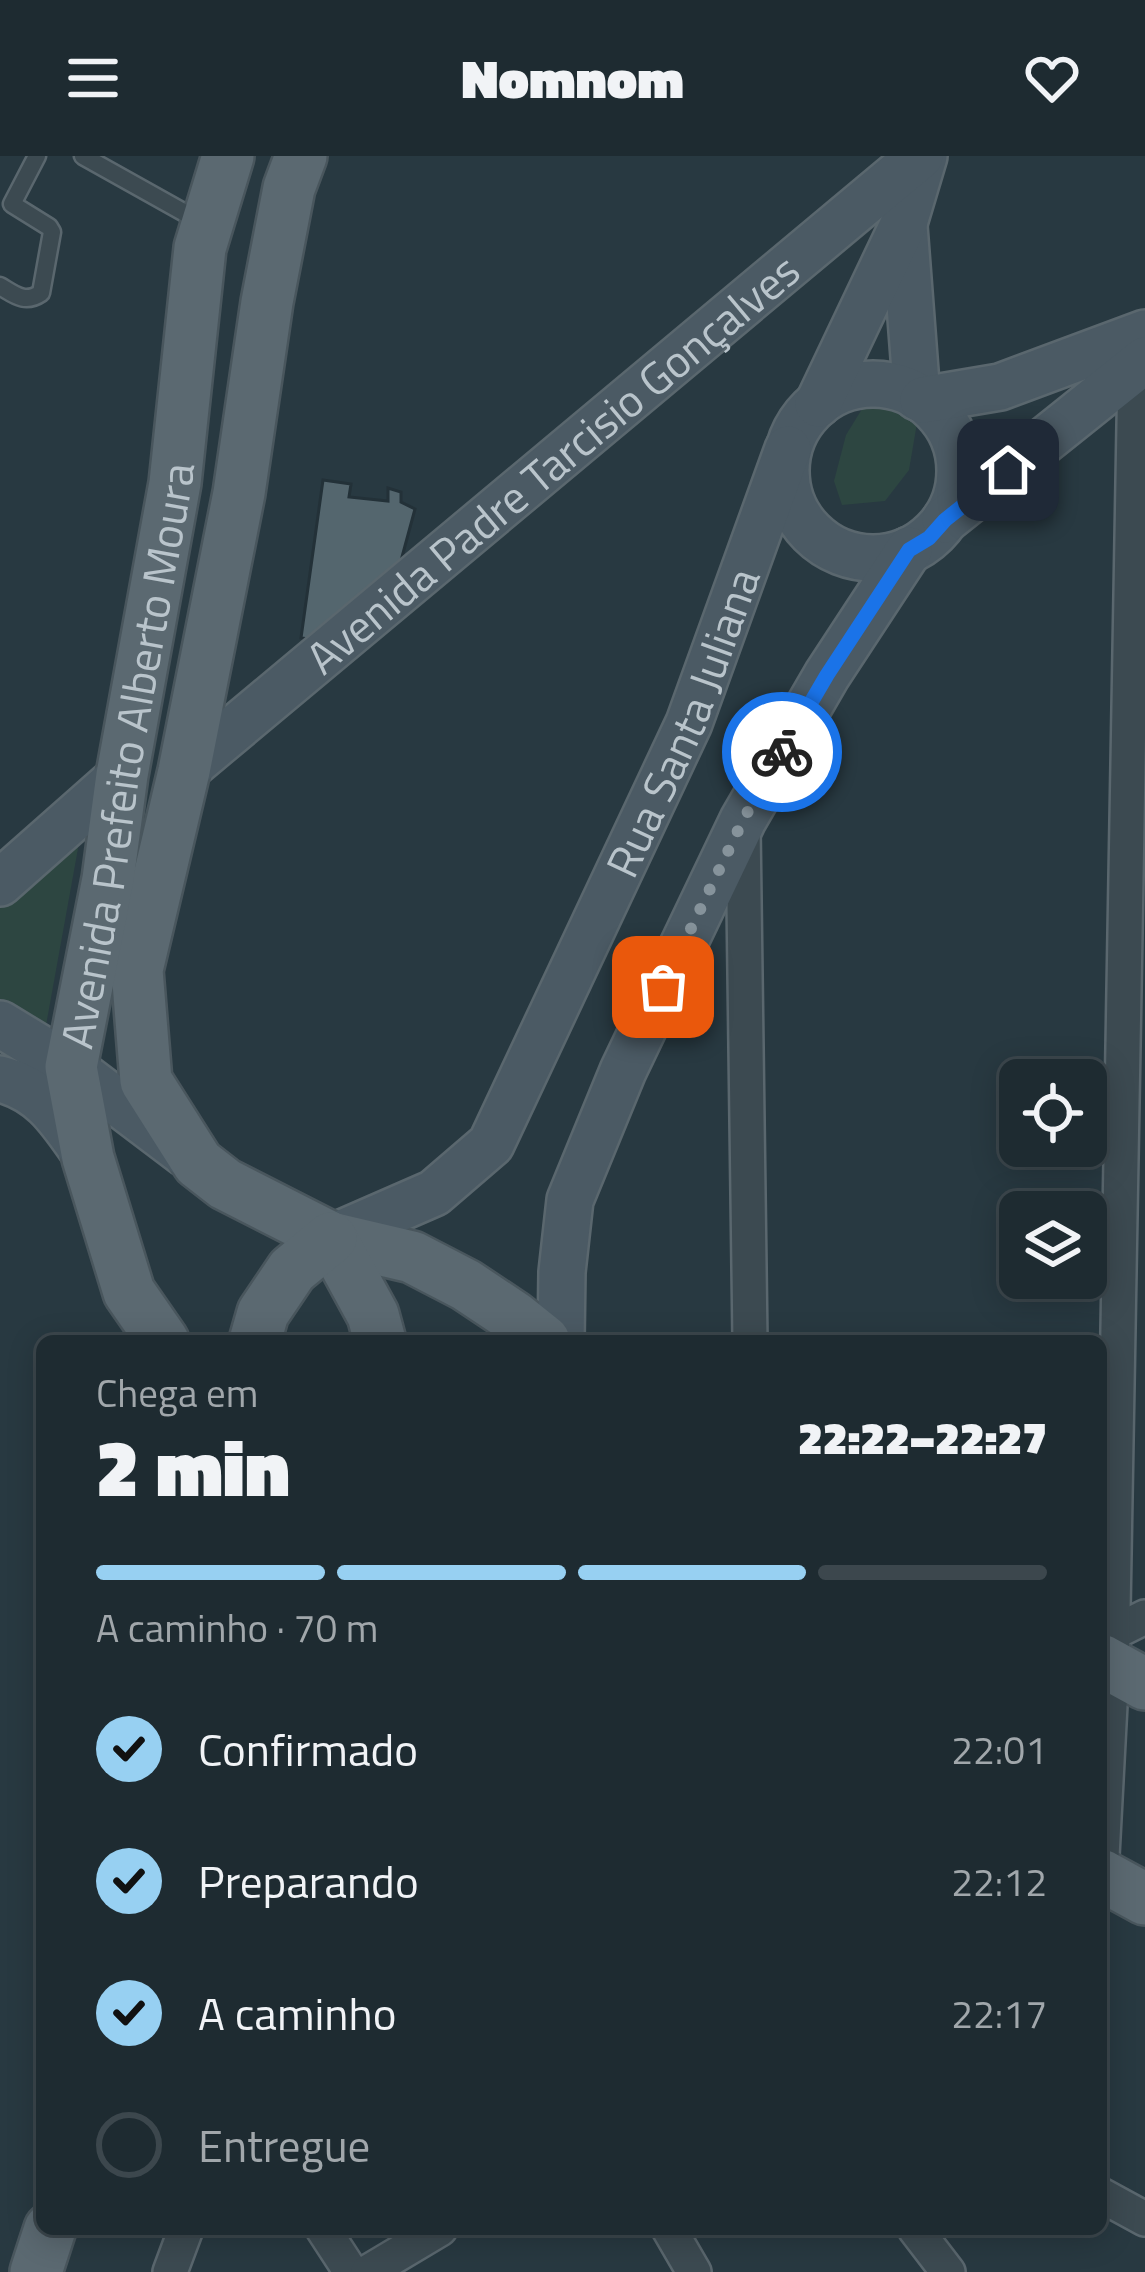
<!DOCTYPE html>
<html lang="pt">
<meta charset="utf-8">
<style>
:root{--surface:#1e2b31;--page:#263339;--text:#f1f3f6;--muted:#a1a7ab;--line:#3c474d;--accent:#97d0f2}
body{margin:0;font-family:"Titillium Web",sans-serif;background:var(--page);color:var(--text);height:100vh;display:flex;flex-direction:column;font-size:45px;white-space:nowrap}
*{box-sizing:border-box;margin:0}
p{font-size:39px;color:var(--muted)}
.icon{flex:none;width:66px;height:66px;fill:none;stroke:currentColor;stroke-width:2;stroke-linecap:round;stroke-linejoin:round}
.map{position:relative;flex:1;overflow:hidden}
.details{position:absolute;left:36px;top:1179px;width:1071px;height:900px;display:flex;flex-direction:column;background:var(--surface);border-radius:18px;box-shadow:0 6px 30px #0003,0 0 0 3px var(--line)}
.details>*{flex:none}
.tools{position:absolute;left:999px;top:903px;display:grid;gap:24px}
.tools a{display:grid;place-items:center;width:108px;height:108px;border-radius:18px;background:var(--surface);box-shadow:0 6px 30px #0003,0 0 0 3px var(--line);font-size:60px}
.pin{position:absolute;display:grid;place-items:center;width:102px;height:102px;color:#fff;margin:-51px;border-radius:24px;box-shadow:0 6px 18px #0006}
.courier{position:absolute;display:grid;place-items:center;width:120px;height:120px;margin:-60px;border:9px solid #1a73e8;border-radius:50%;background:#fff;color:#222;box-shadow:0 3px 15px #0007}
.summary em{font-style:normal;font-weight:800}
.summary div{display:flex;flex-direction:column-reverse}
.summary{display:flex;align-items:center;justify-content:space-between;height:204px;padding:0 60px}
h1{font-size:78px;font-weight:800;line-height:90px}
.bar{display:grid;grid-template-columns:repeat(4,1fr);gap:18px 12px;align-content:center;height:144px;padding:0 60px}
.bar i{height:15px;border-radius:9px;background:var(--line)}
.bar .on{background:var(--accent)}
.bar p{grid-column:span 4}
ol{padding:0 60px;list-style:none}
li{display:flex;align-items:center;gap:36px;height:132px}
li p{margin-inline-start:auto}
li .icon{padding:12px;border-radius:50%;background:var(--accent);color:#111;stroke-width:4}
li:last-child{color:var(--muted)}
li i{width:66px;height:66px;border:6px solid var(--line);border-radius:50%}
header{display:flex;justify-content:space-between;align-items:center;height:156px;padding:0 60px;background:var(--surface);font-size:54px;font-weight:800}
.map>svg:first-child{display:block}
.green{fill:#2d4641}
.building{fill:#54666e;stroke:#233138;stroke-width:3}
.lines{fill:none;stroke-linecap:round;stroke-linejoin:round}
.lane-casing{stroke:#5a676e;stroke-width:21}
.street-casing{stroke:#5a676e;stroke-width:38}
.secondary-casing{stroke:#5a676e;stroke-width:50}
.primary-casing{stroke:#49565d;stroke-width:56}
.lane{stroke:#3c4a51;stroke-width:16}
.street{stroke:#3c4a51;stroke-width:33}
.secondary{stroke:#4b5a64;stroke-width:45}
.primary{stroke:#5b6971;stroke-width:51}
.done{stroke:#86939b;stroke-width:12;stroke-dasharray:0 21.6}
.route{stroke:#1a73e8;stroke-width:15}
.labels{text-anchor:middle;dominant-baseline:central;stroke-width:12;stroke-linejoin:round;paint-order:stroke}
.street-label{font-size:45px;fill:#b9c4cb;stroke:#212f36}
</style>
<header><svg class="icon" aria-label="menu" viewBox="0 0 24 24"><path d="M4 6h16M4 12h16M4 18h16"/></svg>Nomnom<svg class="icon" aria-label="heart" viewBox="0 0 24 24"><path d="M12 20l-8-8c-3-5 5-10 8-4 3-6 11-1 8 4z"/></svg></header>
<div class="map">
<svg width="1145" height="2116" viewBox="0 0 1145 2116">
<rect width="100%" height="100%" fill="#283941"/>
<!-- green -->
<g class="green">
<path d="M878,242L902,249L917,267L909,314L885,345L842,349L834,325L846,279L862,253Z"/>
<path d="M83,665L45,875L0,852V741Z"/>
</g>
<!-- building -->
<path class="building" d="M323,324L351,328L349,341L388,345V332L401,336V346L415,353L399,412L336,459L329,485L301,482Z"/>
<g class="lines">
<defs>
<g id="lane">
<path d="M83,0L201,66"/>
<path d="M0,130C15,139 25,148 41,137L52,76L49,71L12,48L37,0"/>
</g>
<g id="street">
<path d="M743,671L750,1185"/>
<path d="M1113,1477L1145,1461"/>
<path d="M1101,1719L1112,1511L1135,213L1137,198"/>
<path d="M1101,2039L1145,2063"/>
<path d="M323,2073L351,2116"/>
<path d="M669,2073L694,2116"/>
<path d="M915,2073L948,2116"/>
<path d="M170,2116L186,2073"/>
<path d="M368,2116L440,2073"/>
</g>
<g id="secondary">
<path d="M904,70L917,241"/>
<circle cx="873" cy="315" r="87"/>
<path d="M923,244L1000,231L1145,177"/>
<path d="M818,248L904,67L924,0"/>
<path d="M945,364L1145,204"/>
<path id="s1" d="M184,615L920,0"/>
<path d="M0,727L122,619"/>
<path d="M0,868L71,911L186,998"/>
<path d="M0,923C45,934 63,967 88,1002"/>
<path id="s2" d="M331,1082L434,1037L491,988L689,567L788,293"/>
<path d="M561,1185L562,1116L570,1044L623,915L743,664L827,519L909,394"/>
</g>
<g id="primary">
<path d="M301,0L289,32L267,146L239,337L184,615L137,814L146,925L198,1007L225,1028L331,1082L412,1101L466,1129L514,1161L544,1185"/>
<path d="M331,1082L373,1159L380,1185"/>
<path id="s3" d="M163,1185L129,1136L88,1002L71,911L108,723L122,619L175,327L200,92L228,0"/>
<path d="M255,1185L263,1157L292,1114L331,1082"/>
<path d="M1101,1504L1145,1528"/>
<path d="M1101,1719L1145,1743"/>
<path d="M36,2116L50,2073"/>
</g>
</defs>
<!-- lane casing -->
<use href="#lane" class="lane-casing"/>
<!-- street casing -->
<use href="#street" class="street-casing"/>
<!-- secondary casing -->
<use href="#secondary" class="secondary-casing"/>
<!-- primary casing -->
<use href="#primary" class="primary-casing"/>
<!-- lane -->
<use href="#lane" class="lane"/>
<!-- street -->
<use href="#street" class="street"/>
<!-- secondary -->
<use href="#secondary" class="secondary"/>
<!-- primary -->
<use href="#primary" class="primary"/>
</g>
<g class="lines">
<!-- done -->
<path class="done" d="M663,831L743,664L782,596"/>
<!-- route -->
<path class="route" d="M782,596L827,519L909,394L929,382L945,364L1008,314"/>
</g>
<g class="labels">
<!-- street labels -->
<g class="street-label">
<text stroke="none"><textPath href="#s1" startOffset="480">Avenida Padre Tarcisio Gonçalves</textPath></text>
<text stroke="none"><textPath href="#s2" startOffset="651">Rua Santa Juliana</textPath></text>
<text stroke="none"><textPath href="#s3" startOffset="609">Avenida Prefeito Alberto Moura</textPath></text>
</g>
</g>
</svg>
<div class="tools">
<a><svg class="icon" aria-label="locate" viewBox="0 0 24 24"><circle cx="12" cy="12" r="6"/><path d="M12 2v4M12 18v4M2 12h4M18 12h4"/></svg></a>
<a><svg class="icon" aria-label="layers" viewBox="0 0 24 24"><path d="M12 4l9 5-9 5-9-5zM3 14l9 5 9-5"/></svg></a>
</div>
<div class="pin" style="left:663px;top:831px;background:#ea580c"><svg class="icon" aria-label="bag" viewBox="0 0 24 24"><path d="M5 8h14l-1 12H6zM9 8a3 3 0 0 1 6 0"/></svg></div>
<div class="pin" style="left:1008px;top:314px;background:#1f2937"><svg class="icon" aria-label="home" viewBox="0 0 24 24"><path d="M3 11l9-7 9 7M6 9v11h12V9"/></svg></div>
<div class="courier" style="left:782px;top:596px"><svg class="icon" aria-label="bike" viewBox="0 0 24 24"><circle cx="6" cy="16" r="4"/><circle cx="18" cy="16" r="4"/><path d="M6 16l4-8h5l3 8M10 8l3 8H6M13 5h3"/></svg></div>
<section class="details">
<div class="summary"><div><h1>2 min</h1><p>Chega em</p></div><em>22:22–22:27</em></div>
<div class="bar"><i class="on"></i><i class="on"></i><i class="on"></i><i></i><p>A caminho · 70 m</p></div>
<ol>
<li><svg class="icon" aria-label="check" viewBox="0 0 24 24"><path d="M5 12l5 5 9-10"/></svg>Confirmado<p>22:01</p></li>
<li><svg class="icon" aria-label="check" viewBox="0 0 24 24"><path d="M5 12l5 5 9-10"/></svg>Preparando<p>22:12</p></li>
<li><svg class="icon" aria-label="check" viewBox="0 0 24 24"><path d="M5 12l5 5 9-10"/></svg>A caminho<p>22:17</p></li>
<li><i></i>Entregue</li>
</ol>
</section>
</div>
